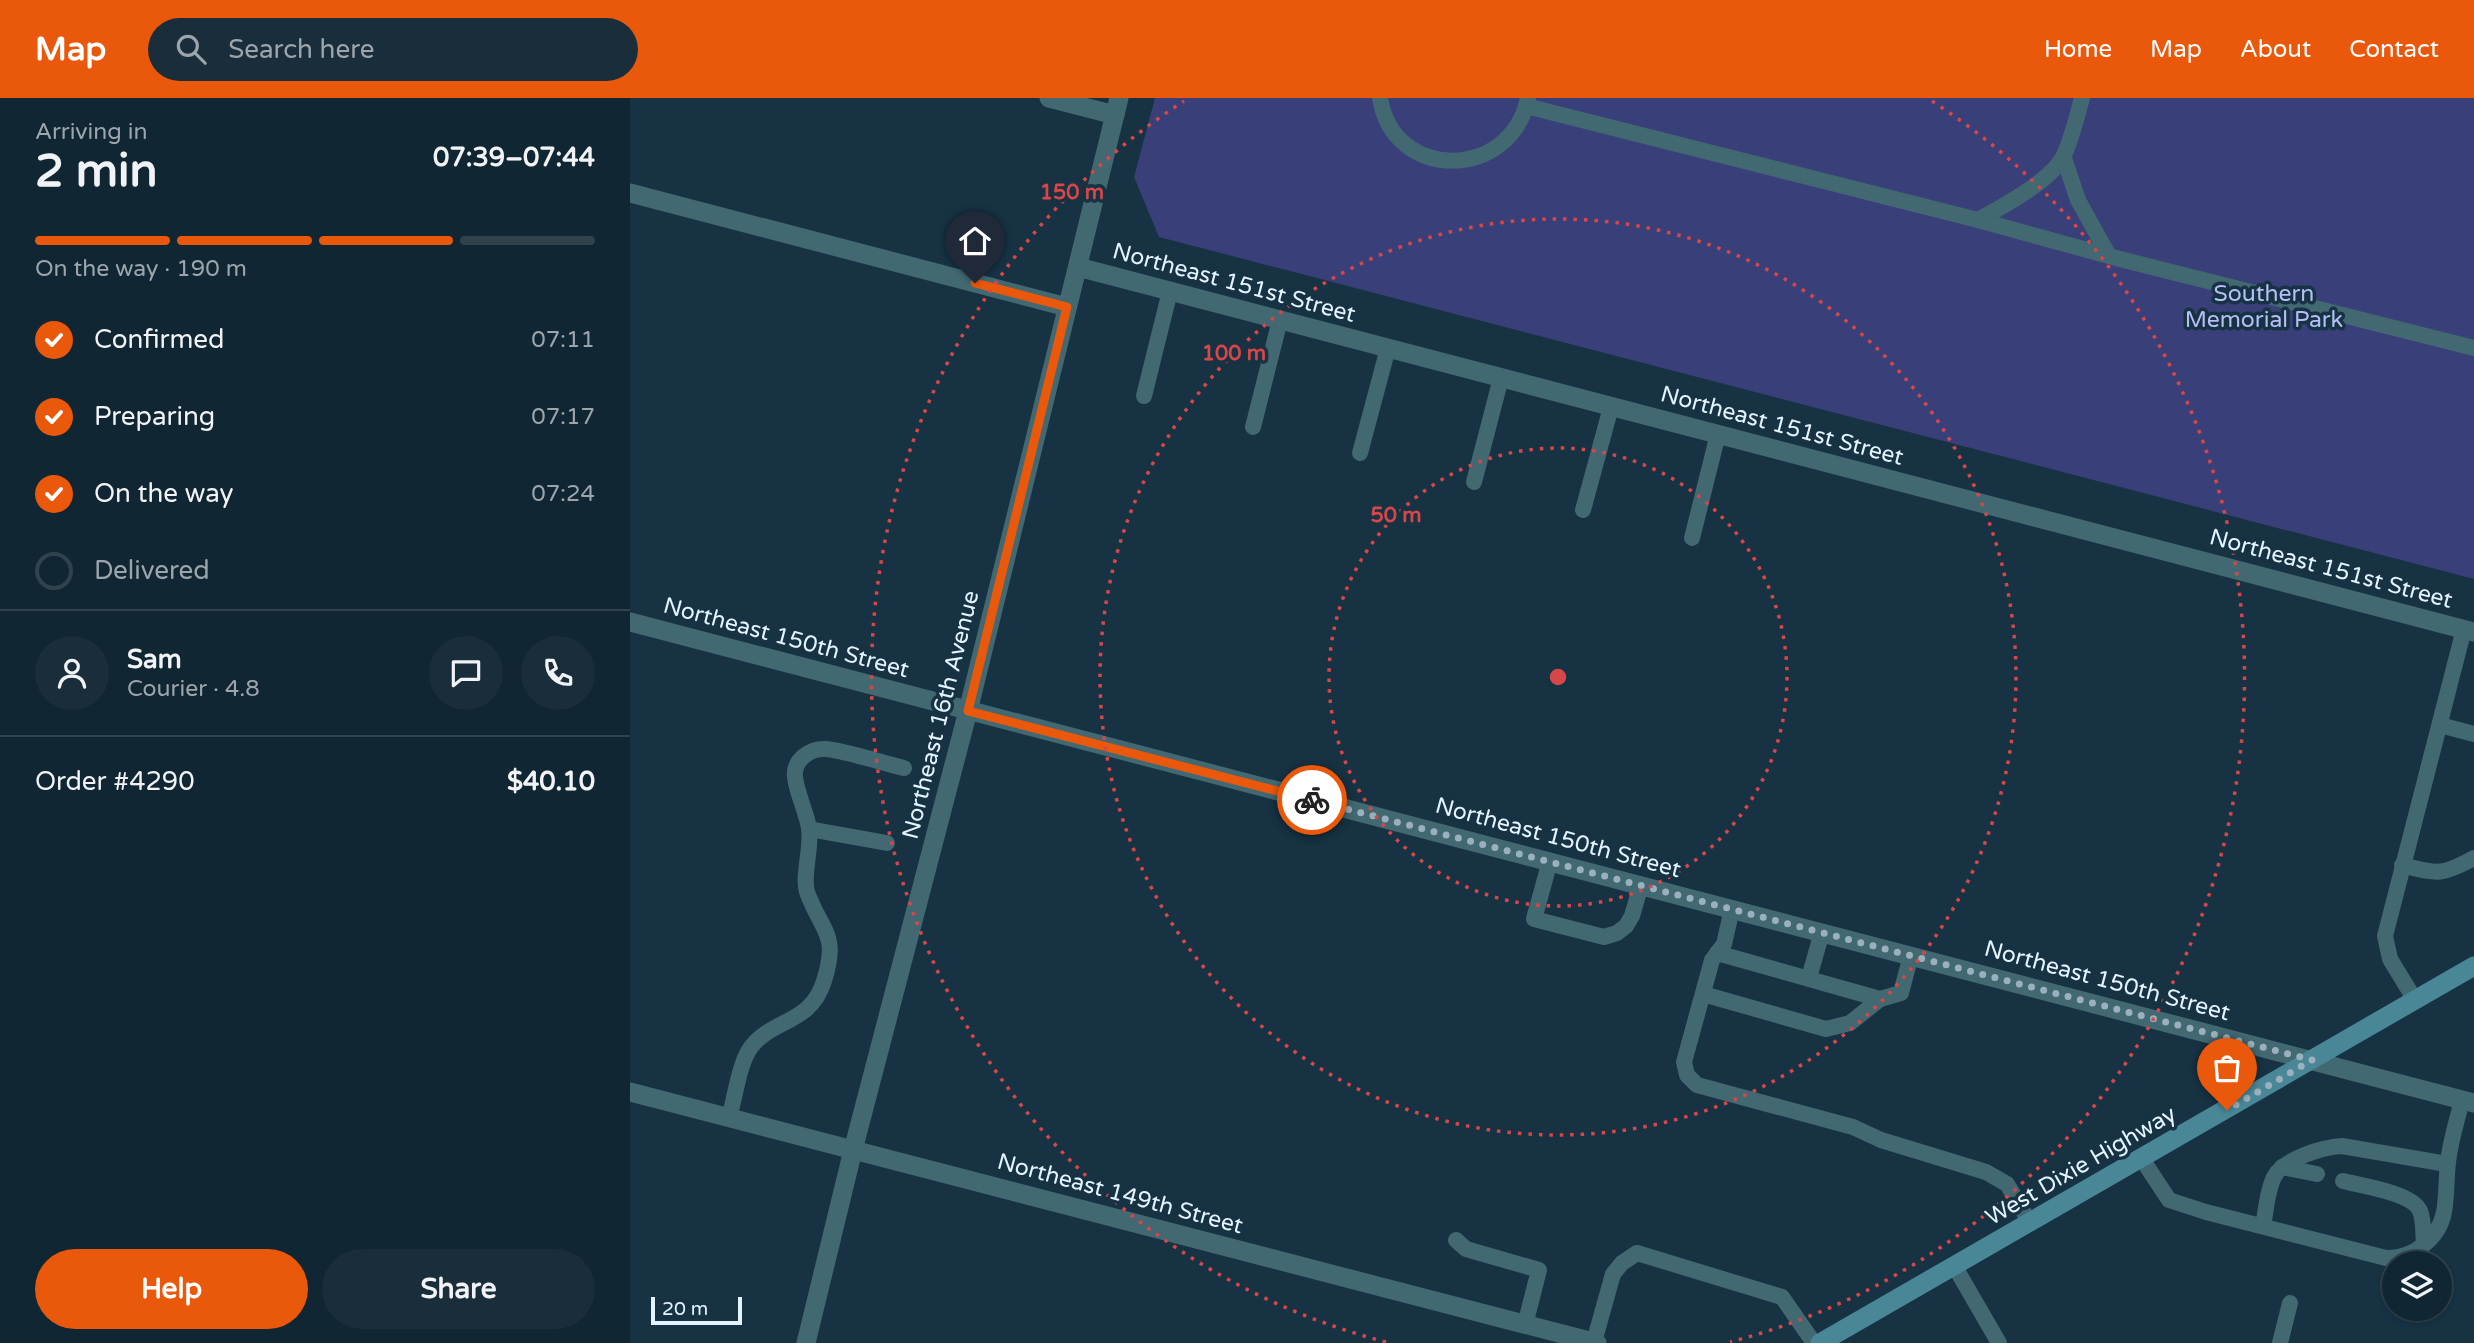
<!DOCTYPE html>
<meta charset="utf-8">
<style>
:root{--surface:#102632;--page:#192e3a;--text:#f1f3f6;--muted:#9ca5ac;--line:#30434d;--accent:#ea580c}
body{margin:0;font-family:"Varela Round",sans-serif;background:var(--page);color:var(--text);height:100vh;display:flex;flex-direction:column;font-size:26px;white-space:nowrap}
*{box-sizing:border-box;margin:0}
p{font-size:23px;color:var(--muted)}
.icon{flex:none;width:38px;height:38px;fill:none;stroke:currentColor;stroke-width:2;stroke-linecap:round;stroke-linejoin:round}
.map{position:relative;flex:1;overflow:hidden}
.details{display:flex;flex-direction:column;background:var(--surface);width:630px}
.details>*{flex:none}
.buttons{position:absolute;left:1752px;top:1153px;display:grid;gap:14px}
.buttons a{display:grid;place-items:center;width:70px;height:70px;border-radius:50%;background:var(--surface);box-shadow:0 2px 5px #0004,0 0 0 2px var(--line);font-size:35px}
.scale{position:absolute;left:21px;bottom:18px;width:91px;box-sizing:border-box;padding-left:7px;border:4px solid #e3f4fe;border-top:0;font-size:19px;line-height:24px;white-space:nowrap;color:#e3f4fe;-webkit-text-stroke:5px #163243;paint-order:stroke}
.pin{position:absolute;display:grid;place-items:center;width:60px;height:60px;color:#fff;margin:-72px -30px;border-radius:50% 50% 50% 0;rotate:-45deg;box-shadow:0 0 7px #0007}
.pin .icon{rotate:45deg}
.courier{position:absolute;display:grid;place-items:center;width:70px;height:70px;margin:-35px;border:5px solid #ea580c;border-radius:50%;background:#fff;color:#222;box-shadow:0 2px 9px #0007}
.overview em{font-style:normal;font-weight:800}
.overview div{display:flex;flex-direction:column-reverse}
.overview{display:flex;align-items:center;justify-content:space-between;height:119px;padding:0 35px}
h1{font-size:46px;font-weight:800;line-height:52px}
.bar{display:grid;grid-template-columns:repeat(4,1fr);gap:10px 7px;align-content:center;height:84px;padding:0 35px}
.bar i{height:9px;border-radius:5px;background:var(--line)}
.bar .selected{background:var(--accent)}
.bar p{grid-column:span 4}
.line{display:flex;align-items:center;gap:18px;padding:0 35px;border-top:2px solid var(--line)}
.line div{flex:1}
.round{display:grid;place-items:center;flex:none;width:74px;height:74px;border-radius:37px;background:var(--page)}
ol{padding:0 35px;list-style:none}
li{display:flex;align-items:center;gap:21px;height:77px}
li p{margin-inline-start:auto}
li .icon{padding:7px;border-radius:50%;background:var(--accent);color:#fff;stroke-width:4}
li:last-child{color:var(--muted)}
li i{width:38px;height:38px;border:4px solid var(--line);border-radius:50%}
.cta{display:flex;gap:14px;margin-top:auto;padding:14px 35px}
.cta a{flex:1;height:80px;border-radius:42px;background:var(--accent);color:#fff;font-size:28px;font-weight:800;line-height:80px;text-align:center}
.cta a+a{background:var(--page);color:var(--text)}
header{display:flex;align-items:center;gap:42px;box-sizing:border-box;height:98px;padding:0 35px;background:var(--accent);color:#fff}
header strong{font-size:33px}
nav{display:flex;gap:38px;margin-inline-start:auto;font-size:24px}
.search{width:490px;height:63px;background:var(--page);display:flex;align-items:center;gap:18px;box-sizing:border-box;padding:0 24px;border-radius:38px;color:var(--muted);font-size:26px}
main{display:flex;flex:1;min-height:0}
.map>svg:first-child{display:block}
.green{fill:#393f78}
.lines{fill:none;stroke-linecap:round;stroke-linejoin:round}
.service{stroke:#426872;stroke-width:16}
.minor{stroke:#426872;stroke-width:19}
.tertiary{stroke:#426872;stroke-width:19}
.secondary{stroke:#498797;stroke-width:19}
.done{stroke:#9bb0bd;stroke-width:7;stroke-dasharray:0 12.6}
.route{stroke:#ea580c;stroke-width:9}
.ring{fill:none;stroke:#d84748;stroke-width:3.5;stroke-dasharray:3.5 7}
.labels{text-anchor:middle;dominant-baseline:central;stroke-width:7;stroke-linejoin:round;paint-order:stroke}
.street-label{font-size:23px;fill:#e3f4fe;stroke:#163243}
.park-label{font-size:23px;fill:#b5bef5;stroke:#163243}
.centre{fill:#d84748;stroke:#163243;stroke-width:3.5}
.ring-label{font-size:21px;text-anchor:middle;font-weight:bold;fill:#d84748;stroke:#163243;stroke-width:7;stroke-linejoin:round;paint-order:stroke}
</style>
<header>
<strong>Map</strong>
<div class="search"><svg class="icon" aria-label="search" viewBox="0 0 24 24"><circle cx="10" cy="10" r="6"/><path d="M15 15l6 6"/></svg>Search here</div>
<nav><a>Home</a><a>Map</a><a>About</a><a>Contact</a></nav>
</header>
<main>
<section class="details">
<div class="overview"><div><h1>2 min</h1><p>Arriving in</p></div><em>07:39–07:44</em></div>
<div class="bar"><i class="selected"></i><i class="selected"></i><i class="selected"></i><i></i><p>On the way · 190 m</p></div>
<ol>
<li><svg class="icon" aria-label="check" viewBox="0 0 24 24"><path d="M5 12l5 5 9-10"/></svg>Confirmed<p>07:11</p></li>
<li><svg class="icon" aria-label="check" viewBox="0 0 24 24"><path d="M5 12l5 5 9-10"/></svg>Preparing<p>07:17</p></li>
<li><svg class="icon" aria-label="check" viewBox="0 0 24 24"><path d="M5 12l5 5 9-10"/></svg>On the way<p>07:24</p></li>
<li><i></i>Delivered</li>
</ol>
<div class="line" style="height:126px"><a class="round"><svg class="icon" aria-label="person" viewBox="0 0 24 24"><circle cx="12" cy="8" r="4"/><path d="M4 21q1-7 8-7t8 7"/></svg></a><div><b>Sam</b><p>Courier · 4.8</p></div><a class="round"><svg class="icon" aria-label="chat" viewBox="0 0 24 24"><path d="M4 5h16v11H9l-5 4z"/></svg></a><a class="round"><svg class="icon" aria-label="phone" viewBox="0 0 24 24"><path d="M5 4h4l2 5-3 2q2 4 5 5l2-3 5 2v4C11 20 4 13 5 4z"/></svg></a></div>
<div class="line" style="height:91px"><div>Order #4290</div><b>$40.10</b></div>
<div class="cta"><a>Help</a><a>Share</a></div>
</section>
<div class="map">
<svg width="1844" height="1245" viewBox="0 0 1844 1245">
<rect width="100%" height="100%" fill="#163243"/>
<!-- green -->
<path class="green" d="M525,0H1844V481L529,139L504,79Z"/>
<g class="lines">
<!-- service -->
<g class="service">
<path d="M750,0C763,84 881,83 898,0"/>
<path d="M896,8L1348,122C1371,109 1423,82 1434,57C1442,40 1447,18 1452,0"/>
<path d="M1434,60L1448,102L1479,158"/>
<path d="M1348,122L1490,161L1844,250"/>
<path d="M514,298L540,193"/>
<path d="M623,329L650,222"/>
<path d="M730,355L758,250"/>
<path d="M844,384L871,280"/>
<path d="M953,412L981,309"/>
<path d="M1062,440L1088,336"/>
<path d="M1810,627L1844,636"/>
<path d="M179,731L257,745"/>
<path d="M920,763L904,821L974,839L987,835L996,828L1002,818L1011,787"/>
<path d="M1772,767C1808,776 1811,778 1844,760"/>
<path d="M1102,811L1094,846L1082,862L1054,964L1057,977L1067,987L1223,1029L1251,1042L1356,1074L1377,1086L1400,1125"/>
<path d="M1087,855L1250,901"/>
<path d="M1179,880L1192,834"/>
<path d="M1073,896L1196,931L1220,925L1250,901L1271,895L1281,857"/>
<path d="M1785,902L1760,861L1755,838L1834,531"/>
<path d="M99,1020C105,1000 109,965 121,949C142,921 181,926 194,883C209,835 192,835 177,794C172,778 182,750 179,730C176,713 167,696 165,679C163,662 180,650 196,651C217,653 252,665 274,670"/>
<path d="M1512,1061L1539,1102L1576,1114L1756,1160C1782,1161 1809,1141 1814,1114C1817,1098 1816,1081 1818,1065C1820,1044 1827,1023 1832,1002"/>
<path d="M1652,1069L1687,1076"/>
<path d="M1713,1083C1732,1088 1783,1095 1790,1113C1794,1122 1793,1136 1794,1146"/>
<path d="M1633,1128C1636,1113 1637,1093 1644,1079C1653,1061 1693,1049 1712,1048L1817,1066"/>
<path d="M826,1142L836,1151L909,1172L895,1227"/>
<path d="M1325,1169L1369,1245"/>
<path d="M964,1244L983,1176L992,1165L1007,1155L1152,1199L1184,1245"/>
<path d="M1650,1245L1660,1205"/>
</g>
<!-- minor -->
<g class="minor">
<path d="M419,0L485,17"/>
<path d="M0,95L437,209"/>
<path d="M0,524L1844,1005"/>
</g>
<!-- tertiary -->
<g class="tertiary">
<path d="M448,169L1844,534"/>
<path d="M0,994L967,1245"/>
<path d="M176,1245L223,1052L338,613L489,0"/>
</g>
<!-- secondary -->
<path class="secondary" d="M1190,1245L1844,868"/>
</g>
<g class="lines">
<!-- done -->
<path class="done" d="M682,702L1682,962L1597,1012"/>
<!-- route -->
<path class="route" d="M345,185L437,209L338,613L682,702"/>
</g>
<!-- distance rings -->
<g class="ring">
<circle cx="928" cy="579" r="229"/>
<circle cx="928" cy="579" r="458"/>
<path d="M756 1244A687 687 0 0 1 554 3M1302 3A687 687 0 0 1 1100 1244"/>
</g>
<g class="labels">
<!-- street labels -->
<g class="street-label">
<text transform="translate(604 185) rotate(15)">Northeast 151st Street</text>
<text transform="translate(1152 328) rotate(15)">Northeast 151st Street</text>
<text transform="translate(1701 471) rotate(15)">Northeast 151st Street</text>
<text transform="translate(156 540) rotate(15)">Northeast 150th Street</text>
<text transform="translate(311 617) rotate(-76)">Northeast 16th Avenue</text>
<text transform="translate(928 740) rotate(15)">Northeast 150th Street</text>
<text transform="translate(1477 883) rotate(15)">Northeast 150th Street</text>
<text transform="translate(1451 1068) rotate(-30)">West Dixie Highway</text>
<text transform="translate(490 1096) rotate(15)">Northeast 149th Street</text>
</g>
<!-- park labels -->
<g class="park-label">
<text x="1634" y="196">Southern<tspan x="1634" dy="26">Memorial Park</tspan></text>
</g>
</g>
<circle cx="928" cy="579" r="10" class="centre"/>
<g class="ring-label">
<text x="442" y="101">150 m</text>
<text x="604" y="262">100 m</text>
<text x="766" y="424">50 m</text>
</g>
</svg>
<div class="buttons">
<a><svg class="icon" aria-label="layers" viewBox="0 0 24 24"><path d="M12 4l9 5-9 5-9-5zM3 14l9 5 9-5"/></svg></a>
</div>
<div class="scale">20 m</div>
<div class="pin" style="left:1597px;top:1012px;background:#ea580c"><svg class="icon" aria-label="bag" viewBox="0 0 24 24"><path d="M5 8h14l-1 12H6zM9 8a3 3 0 0 1 6 0"/></svg></div>
<div class="pin" style="left:345px;top:185px;background:#1f2937"><svg class="icon" aria-label="home" viewBox="0 0 24 24"><path d="M3 11l9-7 9 7M6 9v11h12V9"/></svg></div>
<div class="courier" style="left:682px;top:702px"><svg class="icon" aria-label="bike" viewBox="0 0 24 24"><circle cx="6" cy="16" r="4"/><circle cx="18" cy="16" r="4"/><path d="M6 16l4-8h5l3 8M10 8l3 8H6M13 5h3"/></svg></div>
</div>
</main>
